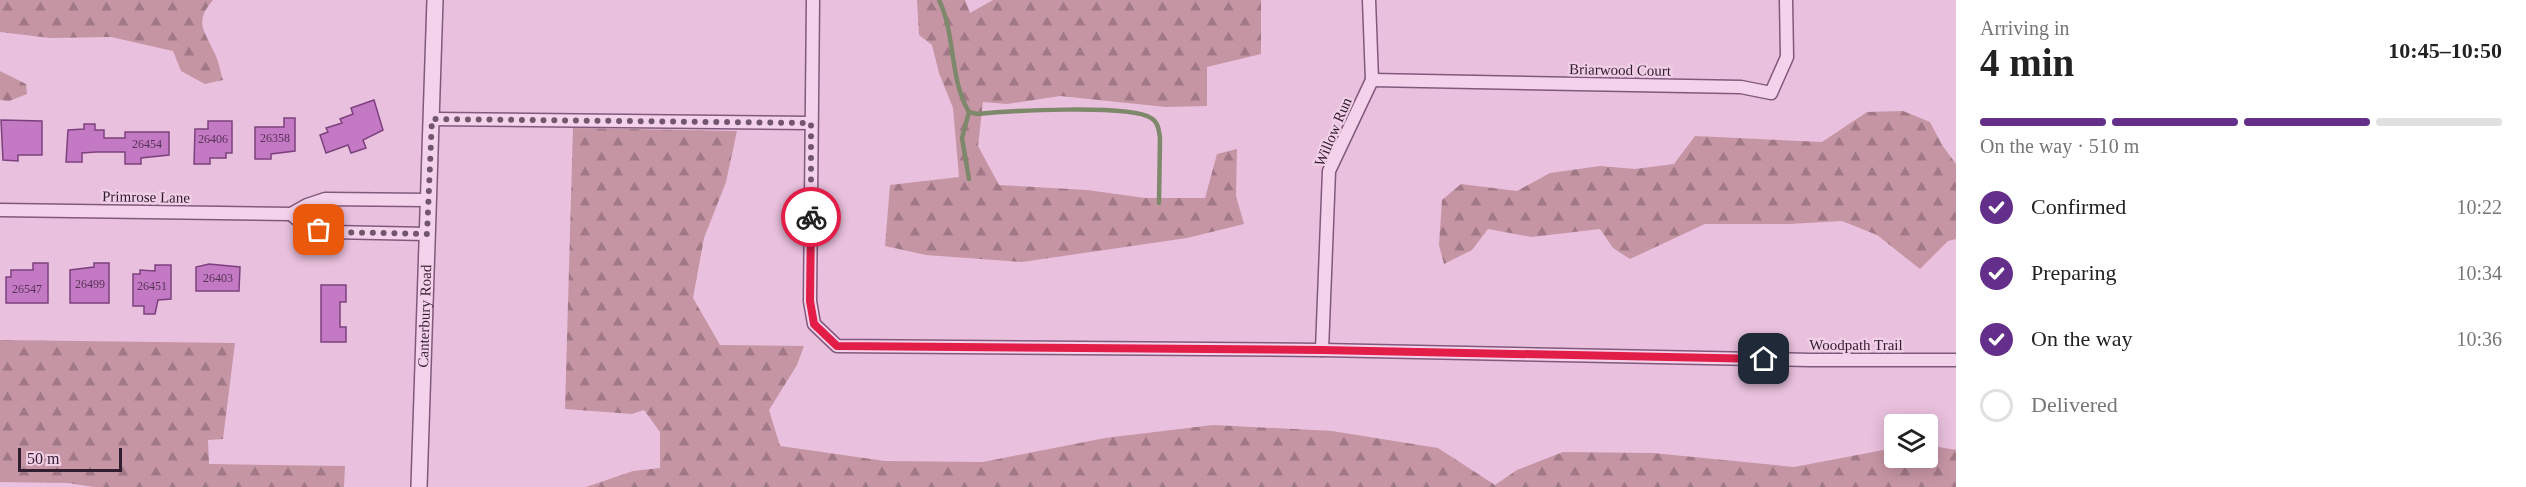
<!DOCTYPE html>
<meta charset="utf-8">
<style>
:root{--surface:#fff;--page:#f2f2f2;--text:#222;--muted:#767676;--line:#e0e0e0;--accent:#632f8a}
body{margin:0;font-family:Georgia,serif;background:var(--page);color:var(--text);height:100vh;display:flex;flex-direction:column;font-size:22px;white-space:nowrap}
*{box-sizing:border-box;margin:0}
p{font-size:20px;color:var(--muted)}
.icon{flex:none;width:33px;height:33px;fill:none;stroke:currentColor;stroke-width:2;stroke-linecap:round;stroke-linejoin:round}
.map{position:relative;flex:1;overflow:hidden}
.sheet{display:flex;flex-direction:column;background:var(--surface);width:570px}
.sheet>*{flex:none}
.tools{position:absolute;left:1884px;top:414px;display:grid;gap:12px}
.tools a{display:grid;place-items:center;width:54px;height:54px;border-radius:6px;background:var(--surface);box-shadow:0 3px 15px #0003;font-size:30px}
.scale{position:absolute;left:18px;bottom:15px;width:104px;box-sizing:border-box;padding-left:6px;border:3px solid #311d30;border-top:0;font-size:16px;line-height:21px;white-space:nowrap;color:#311d30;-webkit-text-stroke:4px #f1cfe7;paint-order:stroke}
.pin{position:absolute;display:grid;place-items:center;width:51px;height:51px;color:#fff;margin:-26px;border-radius:12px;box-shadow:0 3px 9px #0006}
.courier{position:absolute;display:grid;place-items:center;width:60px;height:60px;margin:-30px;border:4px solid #e11d48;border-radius:50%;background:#fff;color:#222;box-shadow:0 2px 8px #0007}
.head em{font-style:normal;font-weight:800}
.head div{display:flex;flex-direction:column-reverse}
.head{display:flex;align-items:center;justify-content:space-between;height:102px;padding:0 24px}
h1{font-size:39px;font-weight:800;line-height:45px}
.bar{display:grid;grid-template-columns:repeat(4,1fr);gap:9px 6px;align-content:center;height:72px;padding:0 24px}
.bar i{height:8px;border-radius:4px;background:var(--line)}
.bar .selected{background:var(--accent)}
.bar p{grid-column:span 4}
ol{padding:0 24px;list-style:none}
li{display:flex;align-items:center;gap:18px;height:66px}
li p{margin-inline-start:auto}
li .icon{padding:6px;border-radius:50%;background:var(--accent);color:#fff;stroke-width:4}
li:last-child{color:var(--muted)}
li i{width:33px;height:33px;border:3px solid var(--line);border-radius:50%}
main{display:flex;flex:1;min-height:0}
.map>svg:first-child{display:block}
.forest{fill:url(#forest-firs)}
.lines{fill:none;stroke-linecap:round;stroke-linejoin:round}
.stream{stroke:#7e886b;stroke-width:4.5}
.building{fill:#c479c4;stroke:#7c417e;stroke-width:1.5}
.minor-casing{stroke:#81597c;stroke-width:15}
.tertiary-casing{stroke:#81597c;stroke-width:18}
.minor{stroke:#f5d2eb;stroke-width:12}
.tertiary{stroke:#f5d2eb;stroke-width:15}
.done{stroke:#71566d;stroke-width:6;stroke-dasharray:0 10.8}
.route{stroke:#e11d48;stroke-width:8}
.labels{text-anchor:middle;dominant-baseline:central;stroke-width:4.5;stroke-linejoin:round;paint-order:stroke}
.number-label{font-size:12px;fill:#563455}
.street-label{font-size:15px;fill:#311d30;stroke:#f1cfe7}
</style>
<main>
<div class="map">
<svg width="1956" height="487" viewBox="0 0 1956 487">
<defs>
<pattern id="forest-firs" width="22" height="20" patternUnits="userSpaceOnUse" patternTransform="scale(1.5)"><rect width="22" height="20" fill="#c695a4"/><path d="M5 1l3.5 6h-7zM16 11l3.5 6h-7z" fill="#a17986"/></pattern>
</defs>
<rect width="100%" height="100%" fill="#e9c0dd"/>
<!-- forest -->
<g class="forest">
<path d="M0,0H213C194,22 204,30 214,52C219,61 220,71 223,80L205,84L181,71L173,51L111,37L50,38L0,32Z"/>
<path d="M917,0H965L970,13L993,0H1261V54L1207,67V106L1166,107L1060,96L1007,104L983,102L978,146L999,185L1087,190L1145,198H1205L1217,154L1237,149L1236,196L1244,224L1187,238L1022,262L926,255L885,246L890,185L959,177L953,108L939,73L932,45L919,35Z"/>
<path d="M0,71L26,84L27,94L9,101L0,100Z"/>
<path d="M1903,111L1930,122L1942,145L1956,164V239L1948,241L1920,269L1877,235L1842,221L1789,224H1705L1630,259L1613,248L1600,229L1532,237L1488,229L1472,250L1444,264L1439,245L1442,200L1461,184L1517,191L1550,173L1600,166L1635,169L1674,164L1695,136L1822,142L1867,112Z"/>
<path d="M573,128L737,131L726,182L704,238L693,298L720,345L804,346L797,365L769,410L780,446L885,461L983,462L1105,438L1213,425L1332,431L1438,448L1495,485L1517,470L1563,452L1653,453L1794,467L1894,448V458H1928V445L1956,450V487H586L633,471L660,468V432L644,410L632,414L565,409Z"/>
<path d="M0,340L235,343L223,439L208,440L209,464L345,466L344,487H94L68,483L0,482Z"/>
</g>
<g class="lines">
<!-- stream -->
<g class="stream">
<path d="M939,0C956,35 949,79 969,112L977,114C1007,111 1130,104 1151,118C1158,122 1159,130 1160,138L1159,203"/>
<path d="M969,179L962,138L969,112"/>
</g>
</g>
<!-- building -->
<g class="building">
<path d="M374,100L383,130L363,140L366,148L351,153L348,145L326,153L320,135L328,132L326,128L342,123L340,119L353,114L351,108Z"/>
<path d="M284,118H295V151L271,154V159H255V127H284Z"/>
<path d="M1,120L42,121V155H18V161L3,160Z"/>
<path d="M208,121H232V153H226V158H210V164H194L195,129H208Z"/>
<path d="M84,124H95V130H104V138H125V132H169V155L141,158V164H125V152H96L82,153V162H66L68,130L84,129Z"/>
<path d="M33,263H48V303H6V277H11V270H33Z"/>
<path d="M94,263H109V303H70V270L94,267Z"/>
<path d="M209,264L240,267L239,291H196V267Z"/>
<path d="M155,265H171V299L158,300L155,314H144V306H133V274H140V270L155,271Z"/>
<path d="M321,285H346V302H340V327H346V342H321Z"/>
</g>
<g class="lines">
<defs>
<g id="minor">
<path d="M813,0L810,301L814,324L837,346L1322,350L1810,360H1956"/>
<path d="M1372,80L1741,87L1771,93L1787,57L1786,0"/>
<path d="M432,119L811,123"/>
<path d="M0,210L291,214L307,205L325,199L428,200"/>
<path d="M291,214L306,227L331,232L427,234"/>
<path d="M1322,350L1329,171L1372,80L1369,0"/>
</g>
<g id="tertiary">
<path id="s1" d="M419,487L435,0"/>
</g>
</defs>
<!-- minor casing -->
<use href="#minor" class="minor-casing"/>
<!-- tertiary casing -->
<use href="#tertiary" class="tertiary-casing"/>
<!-- minor -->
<use href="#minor" class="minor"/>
<!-- tertiary -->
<use href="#tertiary" class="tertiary"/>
</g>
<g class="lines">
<!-- done -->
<path class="done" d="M319,230L331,232L427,234L432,119L811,123V217"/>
<!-- route -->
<path class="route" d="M811,217L810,301L814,324L837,346L1322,350L1764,359"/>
</g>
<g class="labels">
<!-- number labels -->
<g class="number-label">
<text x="275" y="138">26358</text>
<text x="213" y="139">26406</text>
<text x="147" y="144">26454</text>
<text x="218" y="278">26403</text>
<text x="90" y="284">26499</text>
<text x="152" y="286">26451</text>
<text x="27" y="289">26547</text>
</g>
<!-- street labels -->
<g class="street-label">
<text transform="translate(1620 70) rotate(1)">Briarwood Court</text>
<text transform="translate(1333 132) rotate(-67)">Willow Run</text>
<text transform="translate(146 197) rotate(1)">Primrose Lane</text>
<text stroke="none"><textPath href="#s1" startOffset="171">Canterbury Road</textPath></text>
<text x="1856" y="345">Woodpath Trail</text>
</g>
</g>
</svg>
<div class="tools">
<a><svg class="icon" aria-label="layers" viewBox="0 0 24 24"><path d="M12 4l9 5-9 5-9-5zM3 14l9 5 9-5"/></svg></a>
</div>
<div class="scale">50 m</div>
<div class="pin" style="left:319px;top:230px;background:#ea580c"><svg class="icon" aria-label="bag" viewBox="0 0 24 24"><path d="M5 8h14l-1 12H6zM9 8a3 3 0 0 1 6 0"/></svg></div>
<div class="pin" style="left:1764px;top:359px;background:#1f2937"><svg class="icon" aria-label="home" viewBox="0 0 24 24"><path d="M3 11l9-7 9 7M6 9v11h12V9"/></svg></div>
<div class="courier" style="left:811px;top:217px"><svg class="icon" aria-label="bike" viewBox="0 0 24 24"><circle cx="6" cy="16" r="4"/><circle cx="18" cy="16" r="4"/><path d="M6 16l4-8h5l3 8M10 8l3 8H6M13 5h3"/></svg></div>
</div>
<section class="sheet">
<div class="head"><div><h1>4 min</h1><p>Arriving in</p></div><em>10:45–10:50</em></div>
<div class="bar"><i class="selected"></i><i class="selected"></i><i class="selected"></i><i></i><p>On the way · 510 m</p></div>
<ol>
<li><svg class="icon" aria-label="check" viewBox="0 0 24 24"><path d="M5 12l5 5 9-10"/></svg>Confirmed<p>10:22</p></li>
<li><svg class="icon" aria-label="check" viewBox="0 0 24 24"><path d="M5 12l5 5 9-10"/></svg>Preparing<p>10:34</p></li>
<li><svg class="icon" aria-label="check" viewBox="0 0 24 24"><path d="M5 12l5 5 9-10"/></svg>On the way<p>10:36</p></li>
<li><i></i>Delivered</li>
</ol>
</section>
</main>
